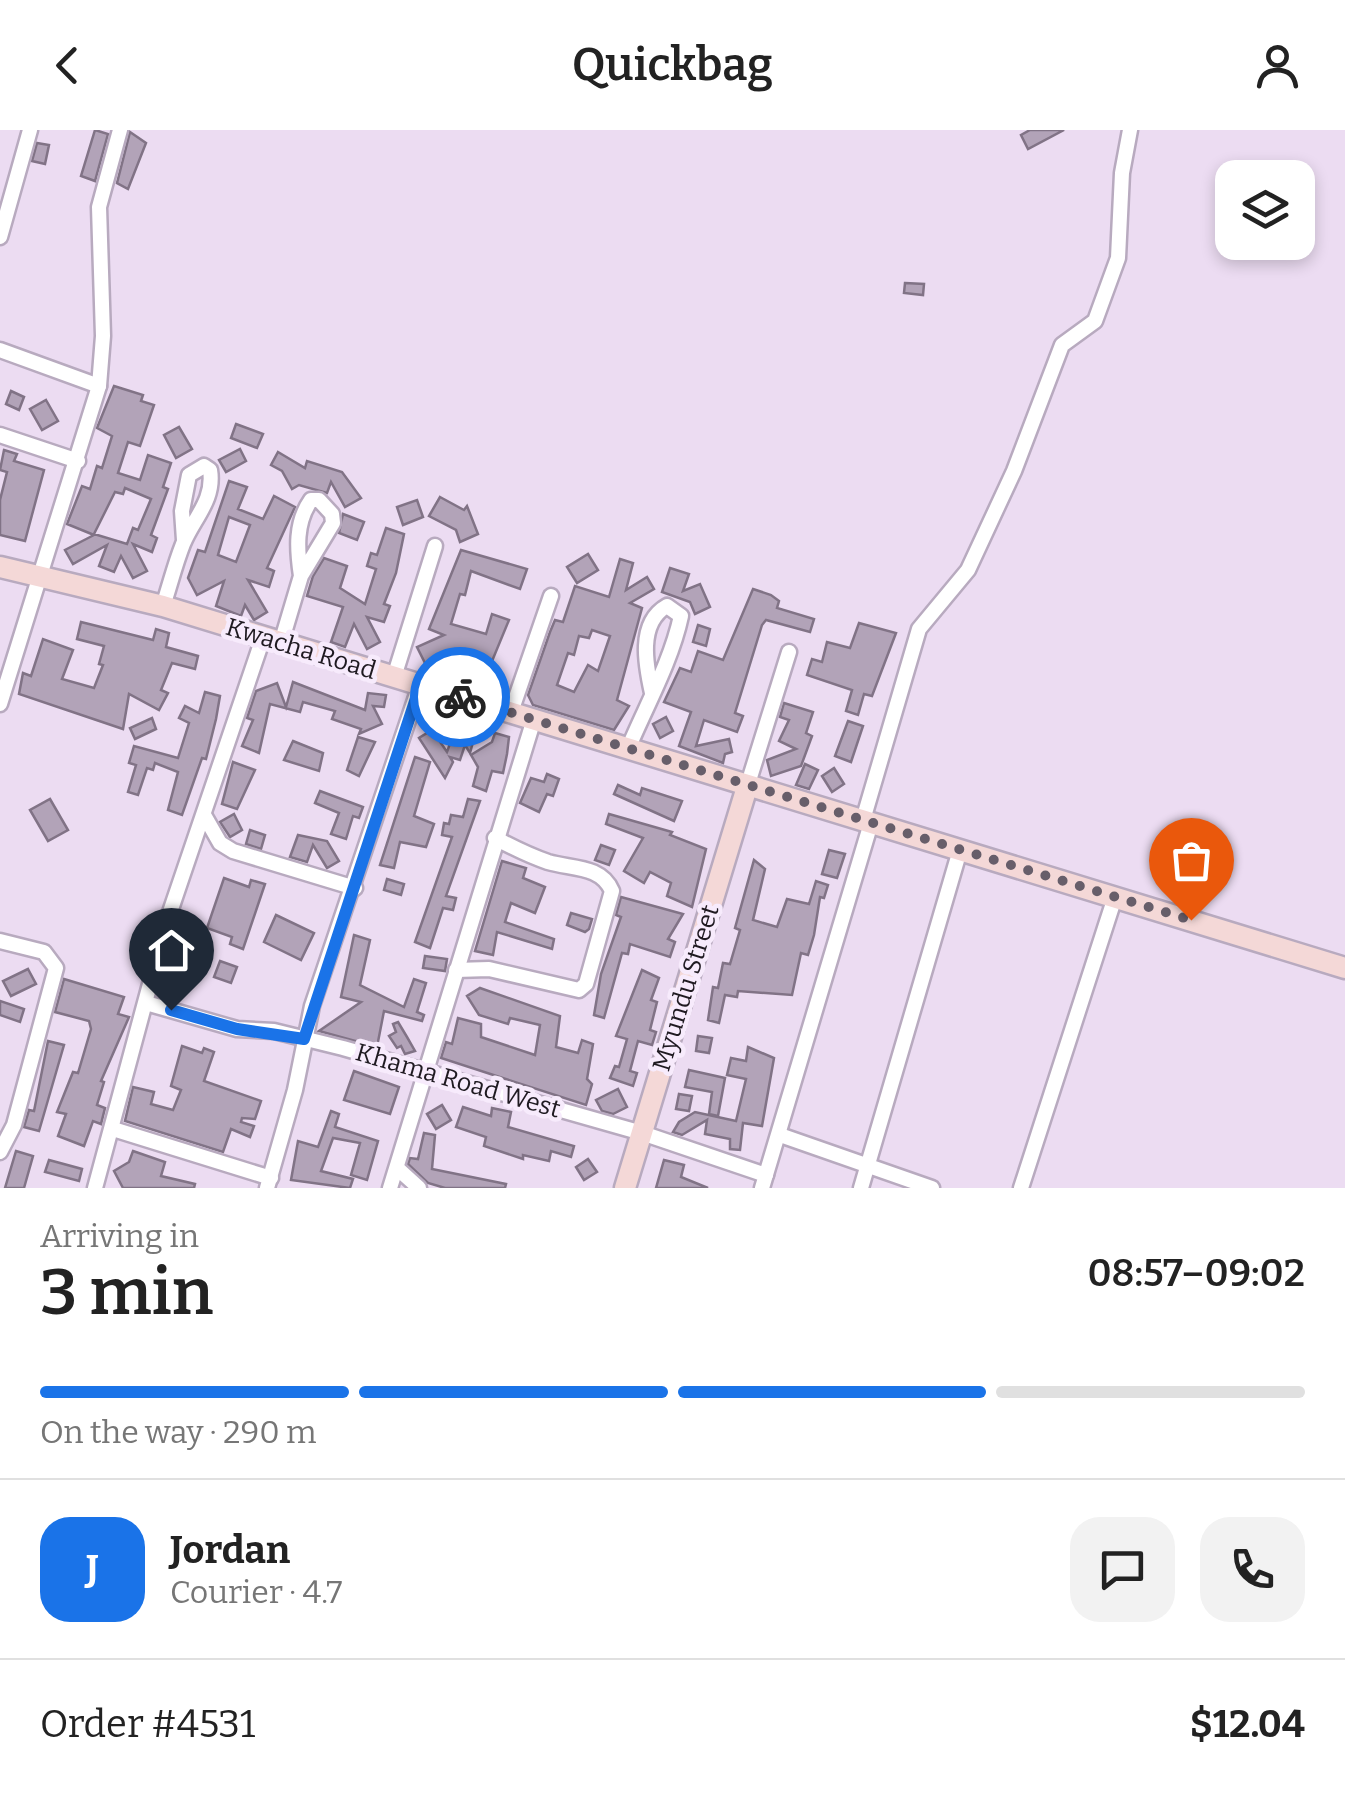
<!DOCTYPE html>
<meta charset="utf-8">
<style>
:root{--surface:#fff;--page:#f2f2f2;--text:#222;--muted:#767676;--line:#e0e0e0;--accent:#1a73e8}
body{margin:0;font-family:Bitter,serif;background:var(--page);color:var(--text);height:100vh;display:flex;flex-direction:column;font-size:38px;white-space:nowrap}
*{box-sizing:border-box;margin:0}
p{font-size:32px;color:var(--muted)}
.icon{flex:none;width:55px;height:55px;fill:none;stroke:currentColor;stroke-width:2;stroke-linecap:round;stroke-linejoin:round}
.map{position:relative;height:1058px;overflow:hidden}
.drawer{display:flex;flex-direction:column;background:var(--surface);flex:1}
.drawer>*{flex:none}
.fabs{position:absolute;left:1215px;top:30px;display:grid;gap:20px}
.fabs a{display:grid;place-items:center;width:100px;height:100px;border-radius:20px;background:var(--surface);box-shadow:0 5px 15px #0003;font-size:50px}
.pin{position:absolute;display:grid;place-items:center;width:85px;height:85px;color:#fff;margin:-102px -42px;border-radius:50% 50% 50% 0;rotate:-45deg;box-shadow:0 0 10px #0007}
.pin .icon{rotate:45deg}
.courier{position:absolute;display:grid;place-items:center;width:100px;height:100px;margin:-50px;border:8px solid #1a73e8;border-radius:50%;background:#fff;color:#222;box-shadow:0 2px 12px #0007}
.head em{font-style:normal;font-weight:600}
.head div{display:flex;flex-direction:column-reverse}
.head{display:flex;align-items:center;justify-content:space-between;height:170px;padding:0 40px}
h1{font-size:65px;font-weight:600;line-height:75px}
.bar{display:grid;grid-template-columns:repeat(4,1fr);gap:15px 10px;align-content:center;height:120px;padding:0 40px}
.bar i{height:12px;border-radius:8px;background:var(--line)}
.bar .current{background:var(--accent)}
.bar p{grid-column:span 4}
.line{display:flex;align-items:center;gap:25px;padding:0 40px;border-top:2px solid var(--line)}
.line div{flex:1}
.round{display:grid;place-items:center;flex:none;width:105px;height:105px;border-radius:30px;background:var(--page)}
header{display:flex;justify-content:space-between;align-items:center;height:130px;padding:0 40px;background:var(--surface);font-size:45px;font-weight:600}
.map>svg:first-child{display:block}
.building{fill:#b2a3b8;stroke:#817386;stroke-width:2.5;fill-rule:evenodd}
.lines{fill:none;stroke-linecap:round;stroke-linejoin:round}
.street-casing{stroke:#b8aabf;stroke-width:19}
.secondary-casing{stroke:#b8aabf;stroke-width:25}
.street{stroke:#fff;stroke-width:14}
.secondary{stroke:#f4d8d7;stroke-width:20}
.done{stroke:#675e6a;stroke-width:10;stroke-dasharray:0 18}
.route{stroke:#1a73e8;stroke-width:12}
.labels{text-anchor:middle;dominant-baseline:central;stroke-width:9;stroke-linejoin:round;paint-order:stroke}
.street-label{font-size:25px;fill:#1f1a21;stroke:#f7ebfc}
</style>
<header><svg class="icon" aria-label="back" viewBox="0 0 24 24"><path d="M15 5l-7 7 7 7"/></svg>Quickbag<svg class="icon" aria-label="person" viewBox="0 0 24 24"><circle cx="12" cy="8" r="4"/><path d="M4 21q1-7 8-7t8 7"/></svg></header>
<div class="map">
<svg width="1345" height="1058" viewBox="0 0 1345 1058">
<rect width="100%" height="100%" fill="#ecdcf2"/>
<!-- building -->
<g class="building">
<path d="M95,0L108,4L95,51L81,46Z"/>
<path d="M1030,0H1064L1028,19L1021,5Z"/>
<path d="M130,2L146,13L128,59L117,53Z"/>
<path d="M37,13L49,15L45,34L32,31Z"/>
<path d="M905,153L924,154L923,165L904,163Z"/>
<path d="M114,256L143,265L141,271L154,275L140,316L128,312L118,343L140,350L148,325L171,333L163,357L168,359L151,405L157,408L152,422L133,414L147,441L133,448L121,426L114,442L99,436L107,415L73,434L65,420L94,405L67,394L82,356L90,359L97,336L102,338L112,306L97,298ZM125,358L151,369L138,400L133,398L127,414L94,404L115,362L123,364Z"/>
<path d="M11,261L24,267L19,280L6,274Z"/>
<path d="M46,270L58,291L42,300L30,279Z"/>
<path d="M236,294L263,304L257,318L231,308Z"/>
<path d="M179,297L192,319L176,328L164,305Z"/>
<path d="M240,319L246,331L226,342L219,330Z"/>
<path d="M4,320L17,324L14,331L44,340L25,411L0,405V370L7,342L0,340Z"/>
<path d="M278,322L305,338L307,331L342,342L361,368L345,377L331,352L327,363L299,355L292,359L282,341L271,335Z"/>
<path d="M229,351L247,357L238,379L263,389L274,366L295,377L267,438L274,441L269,457L248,450L267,482L254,490L245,475L241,486L216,476L224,451L197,465L188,448L198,420L205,422ZM229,387L250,395L236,432L218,425Z"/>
<path d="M440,367L464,380L467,376L478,404L460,412L456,400L429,386Z"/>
<path d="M417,370L423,387L403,395L397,377Z"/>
<path d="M343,384L364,392L357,410L339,403Z"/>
<path d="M386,398L404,404L396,443L384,474L390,476L384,492L367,487L380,512L367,519L354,494L345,517L331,512L343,477L307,466L313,446L324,428L347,436L340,458L365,474L376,439L367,436L371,423L377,425Z"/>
<path d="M461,420L527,439L520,459L471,441L465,465L460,464L451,494L486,504L492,484L509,490L490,536L498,551L486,557L470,527L463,549L446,544L453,523L426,535L417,517L444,505L429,499Z"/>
<path d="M588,424L598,440L577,453L567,437Z"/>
<path d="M620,429L633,433L626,460L647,447L654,459L630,473L642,478L617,570L629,576L614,600L533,575L528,565L550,502L555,490L563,492L575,456L609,467ZM592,500L610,506L598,541L588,535L574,562L557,555L568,523L574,525L579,506L589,508Z"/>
<path d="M670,438L689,444L683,461L700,454L710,477L695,484L690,472L662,462Z"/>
<path d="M753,459L771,465L779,471L777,478L814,489L810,502L766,490L762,495L735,583L743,586L737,602L704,590L696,616L729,609L732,622L725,624L723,633L679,616L691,582L664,572L680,538L691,542L698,521L723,530Z"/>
<path d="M81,492L153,510L156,499L169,503L166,517L198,526L195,539L172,533L161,560L168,563L159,580L129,564L123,599L19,564L23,543L31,546L43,509L73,520L62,549L94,558L103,535L99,534L104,516L77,509Z"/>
<path d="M859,493L896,503L872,566L864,564L858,585L846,581L852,560L807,545L812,529L822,532L827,512L850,518Z"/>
<path d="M698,495L710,499L706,516L693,512Z"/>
<path d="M293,552L365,580L368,563L386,565L384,577L373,576L382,594L359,604L361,599L332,589L335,581L303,572L300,582L270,574L259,623L242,616L253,590L247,588L256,561L277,553L286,577Z"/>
<path d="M205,562L220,566L216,589L206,629L202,628L182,685L168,680L178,642L155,633L153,640L147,638L138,665L128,662L136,635L129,633L134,616L178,628L189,593L179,588L185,576L199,583Z"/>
<path d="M784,573L813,582L806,603L812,606L801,636L771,646L767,630L796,619L779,611L789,590L780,587Z"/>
<path d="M666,587L673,601L660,608L653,594Z"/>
<path d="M152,588L156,599L135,609L130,598Z"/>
<path d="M459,588L478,594L470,623L465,615L460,630L450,627L453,632L445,648L419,608L432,600L447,622Z"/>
<path d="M848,591L863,596L851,632L835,626Z"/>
<path d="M495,603L509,607L507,624L503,643L492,641L486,661L473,656L478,637L471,625L492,612Z"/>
<path d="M358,607L375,612L359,646L347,640Z"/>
<path d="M293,611L323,623L319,641L284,630Z"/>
<path d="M415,627L430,632L414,686L434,694L426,717L400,712L394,738L380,735Z"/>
<path d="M233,632L255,640L237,679L222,674Z"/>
<path d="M805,634L818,640L809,659L796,655Z"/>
<path d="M834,638L844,654L832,662L822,646Z"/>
<path d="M547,644L559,649L553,666L547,664L539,682L520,673L531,648L544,652Z"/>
<path d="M618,655L640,665L642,658L682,671L674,691L614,664Z"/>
<path d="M320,661L363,677L359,688L353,686L346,709L331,704L339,683L315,673Z"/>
<path d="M50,669L68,700L48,711L30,680Z"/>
<path d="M468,669L480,671L446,766L456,768L453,780L443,778L430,818L415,812L452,707L442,705L444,693L449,694L451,685L463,687Z"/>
<path d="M234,684L242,700L230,707L220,692Z"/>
<path d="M609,684L672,702L670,705L706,719L692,777L667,766L671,753L650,742L644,753L624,741L643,708L606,694Z"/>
<path d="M250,700L265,705L261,719L246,714Z"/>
<path d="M298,705L327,711L339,731L327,738L313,715L307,732L290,727Z"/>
<path d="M601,715L615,720L609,735L595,730Z"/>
<path d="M829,720L845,724L837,748L822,744Z"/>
<path d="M754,730L765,739L753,790L777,797L787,769L809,774L816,751L828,755L824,768L820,767L814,805L808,825L801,823L792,865L738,861L737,867L725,865L719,893L708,890L713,857L718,858L723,833L730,834L740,800L735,798Z"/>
<path d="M502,731L526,738L523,748L545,757L535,783L511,773L505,792L554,809L552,819L497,802L493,825L475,821Z"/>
<path d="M224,748L249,757L251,750L265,754L243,819L230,814L232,807L207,798Z"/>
<path d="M387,749L404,754L401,765L384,760Z"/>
<path d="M621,767L683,784L668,809L675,812L670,827L630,814L628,824L622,823L604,888L594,885L601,844L621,787L616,785Z"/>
<path d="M571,783L592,789L589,799L585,802L567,795Z"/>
<path d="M276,785L314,803L301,830L264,812Z"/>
<path d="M354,805L370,810L360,855L404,877L414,849L426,853L417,882L424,885L422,891L384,881L377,917L319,901L361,872L341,867Z"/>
<path d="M172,813L193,821L183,864L160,857Z"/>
<path d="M425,826L447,829L445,841L423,838Z"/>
<path d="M220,831L237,837L231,853L214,847Z"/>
<path d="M28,839L36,854L11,866L3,851Z"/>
<path d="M642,840L659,848L651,870L657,872L650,900L656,902L652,915L638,911L630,941L637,943L633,956L610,948L615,936L619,937L627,909L616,906Z"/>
<path d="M64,849L124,867L118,884L129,887L101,951L104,952L97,975L105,978L101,994L93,991L84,1016L58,1006L66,984L57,982L73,942L78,943L91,899L89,891L55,882Z"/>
<path d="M480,858L560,886L556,917L578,923L582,910L593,914L587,949L592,954L586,975L441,928L446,912L452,914L458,888L481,894V907L535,925L540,895L510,888L508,894L479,885L467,866Z"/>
<path d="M0,871L24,879L20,892L0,885Z"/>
<path d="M398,892L407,907L415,921L405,924L401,916L397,918L389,906L396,902L393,894Z"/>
<path d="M698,906L712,908L709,923L696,921Z"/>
<path d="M48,911L64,915L39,1001L24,997L29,980L34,981Z"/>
<path d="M182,916L202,923L204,918L214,922L204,951L261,971L255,989L242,988L241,992L254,996L250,1007L231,999L223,1022L125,991L133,957L154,962L151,974L173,980L181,960L171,956Z"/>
<path d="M748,917L774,928L762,996L743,993L740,1020L730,1019V1009L705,1004L707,990L682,1005L673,1002L679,992L695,982L736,991L746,949L727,945L731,928L746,931Z"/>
<path d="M689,940L725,948L718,986L709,984L712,962L685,957Z"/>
<path d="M354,941L399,957L390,984L344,970Z"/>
<path d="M618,959L627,977L613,984L602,981L596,970Z"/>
<path d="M679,964L692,966L689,981L676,979Z"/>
<path d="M442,975L451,990L436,999L427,984Z"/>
<path d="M463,977L491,986L492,978L511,982L508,997L574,1016L571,1027L551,1021L549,1031L523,1025V1029L484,1016L486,1007L456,997Z"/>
<path d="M331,981L339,984L335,997L378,1011L367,1050L351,1045L360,1013L333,1008L321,1041L353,1049L350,1058L291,1050L298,1011L318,1017Z"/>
<path d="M424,1003L435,1005L432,1039L506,1054L505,1058H445L428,1053L408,1034L410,1028L418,1029Z"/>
<path d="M16,1021L33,1026L24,1058H5Z"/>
<path d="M133,1021L165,1032L161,1046L195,1054L194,1058H123L114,1041L129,1032Z"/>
<path d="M588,1029L597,1042L584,1050L576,1037Z"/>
<path d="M49,1030L82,1039L79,1051L45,1042Z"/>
<path d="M664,1030L684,1035L681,1047L708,1058H656Z"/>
</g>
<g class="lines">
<defs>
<g id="street">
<path d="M0,107L30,0"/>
<path d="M0,220L99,256"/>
<path d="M0,305L78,331"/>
<path d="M163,476C170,455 175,434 183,414C193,389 215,370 210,340L204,336L189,345L182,381L184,410"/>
<path d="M281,513L301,446L333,393L332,384L319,370H311C295,393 297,419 301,446"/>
<path d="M394,547L435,416"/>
<path d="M0,574L99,256L103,206L99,77L120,0"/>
<path d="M511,582L551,466"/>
<path d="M628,619C646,576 671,532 681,486L667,476C637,493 646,536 652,563"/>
<path d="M747,657L789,522"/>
<path d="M204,685L220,713L233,721L355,758"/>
<path d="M863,690L919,499L968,440L1014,341L1062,215L1095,191L1118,128L1122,43L1130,0"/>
<path d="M0,811L44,822L56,838L14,995L0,1022"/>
<path d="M456,840L489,839L579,860L586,854L612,761C601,735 571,739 548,732C530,726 512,717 495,708"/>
<path d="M146,873L237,899L274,901L343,918L642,1003L766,1045"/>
<path d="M113,999L271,1048"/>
<path d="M780,1005L932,1058"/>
<path d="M397,1038L419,1058"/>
<path d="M95,1058L167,791L263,508"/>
<path d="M267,1058L295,960L312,876L420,555"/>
<path d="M390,1058L534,589"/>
<path d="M762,1058L871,693"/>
<path d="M861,1058L960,720"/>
<path d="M1021,1058L1115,767"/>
</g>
<g id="secondary">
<path d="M0,437L163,476L1345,838"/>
<path d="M625,1058L747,657"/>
</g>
</defs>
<!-- street casing -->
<use href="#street" class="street-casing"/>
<!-- secondary casing -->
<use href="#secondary" class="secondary-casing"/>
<!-- street -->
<use href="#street" class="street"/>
<!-- secondary -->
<use href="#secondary" class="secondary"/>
</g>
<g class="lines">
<!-- done -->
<path class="done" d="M460,567L1191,790"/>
<!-- route -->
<path class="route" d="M171,880L237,899L304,909L420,556L460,567"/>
</g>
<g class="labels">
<!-- street labels -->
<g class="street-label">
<text transform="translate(301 519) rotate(17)">Kwacha Road</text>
<text transform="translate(686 858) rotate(-73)">Myundu Street</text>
<text transform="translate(458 951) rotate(16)">Khama Road West</text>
</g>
</g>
</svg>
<div class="fabs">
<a><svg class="icon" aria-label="layers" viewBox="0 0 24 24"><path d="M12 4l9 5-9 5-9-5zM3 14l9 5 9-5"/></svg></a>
</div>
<div class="pin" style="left:1191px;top:790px;background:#ea580c"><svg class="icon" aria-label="bag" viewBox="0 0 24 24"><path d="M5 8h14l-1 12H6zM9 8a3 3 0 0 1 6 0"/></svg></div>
<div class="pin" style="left:171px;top:880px;background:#1f2937"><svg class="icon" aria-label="home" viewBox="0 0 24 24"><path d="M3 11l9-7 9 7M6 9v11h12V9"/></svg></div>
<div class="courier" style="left:460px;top:567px"><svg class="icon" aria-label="bike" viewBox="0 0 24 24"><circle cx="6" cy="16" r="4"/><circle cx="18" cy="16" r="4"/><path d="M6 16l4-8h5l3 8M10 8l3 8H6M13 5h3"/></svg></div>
</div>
<section class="drawer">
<div class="head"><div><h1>3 min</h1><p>Arriving in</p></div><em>08:57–09:02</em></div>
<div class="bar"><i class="current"></i><i class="current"></i><i class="current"></i><i></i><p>On the way · 290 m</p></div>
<div class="line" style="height:180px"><b class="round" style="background:var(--accent);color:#fff">J</b><div><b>Jordan</b><p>Courier · 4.7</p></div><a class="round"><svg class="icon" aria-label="chat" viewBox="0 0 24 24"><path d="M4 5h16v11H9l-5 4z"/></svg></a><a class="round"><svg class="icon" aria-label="phone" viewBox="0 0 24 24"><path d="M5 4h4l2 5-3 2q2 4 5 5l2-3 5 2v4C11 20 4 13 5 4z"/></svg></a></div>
<div class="line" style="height:130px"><div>Order #4531</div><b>$12.04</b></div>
</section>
